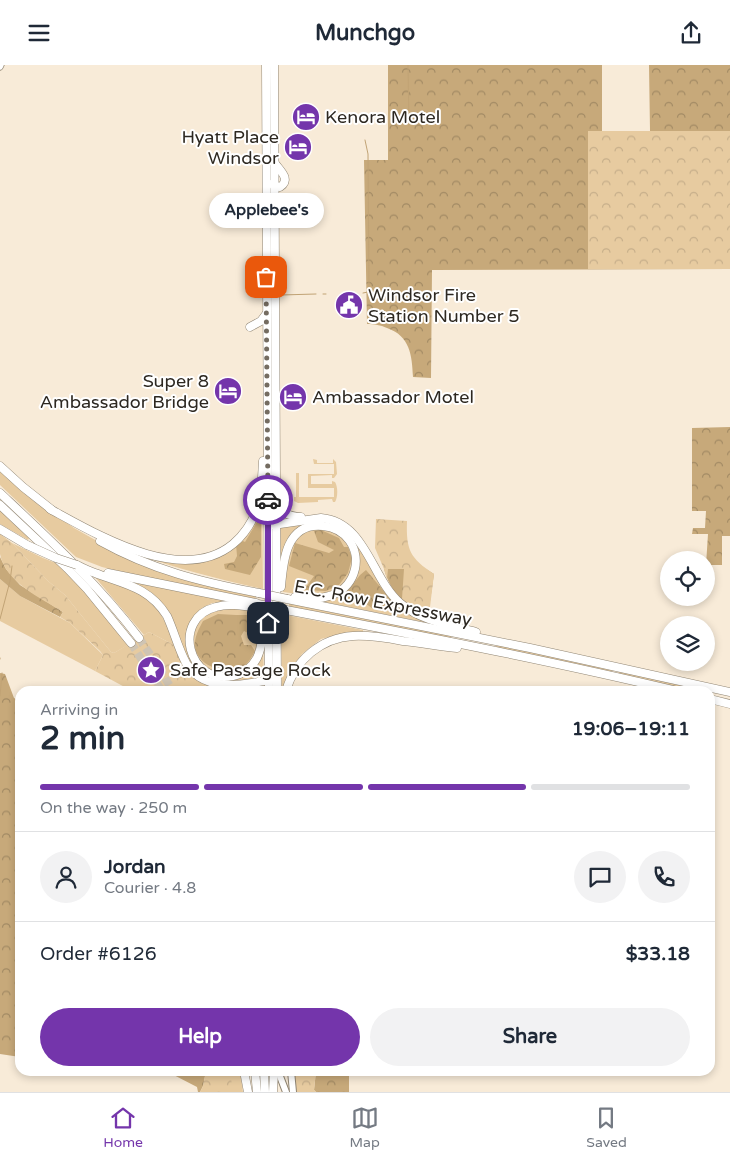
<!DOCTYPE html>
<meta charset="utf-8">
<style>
:root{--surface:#fff;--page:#f2f2f3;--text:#1f2937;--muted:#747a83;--line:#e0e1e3;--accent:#7435ab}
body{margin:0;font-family:"Varela Round",sans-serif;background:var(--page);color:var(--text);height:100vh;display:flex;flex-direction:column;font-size:19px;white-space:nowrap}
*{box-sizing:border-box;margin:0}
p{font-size:16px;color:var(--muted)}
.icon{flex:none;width:28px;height:28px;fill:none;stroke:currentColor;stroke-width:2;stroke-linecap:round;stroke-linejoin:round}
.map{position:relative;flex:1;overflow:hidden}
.panel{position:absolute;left:15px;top:621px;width:700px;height:390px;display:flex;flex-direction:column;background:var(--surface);border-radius:15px;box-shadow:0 2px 8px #0003}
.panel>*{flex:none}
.buttons{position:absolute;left:660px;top:486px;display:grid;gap:10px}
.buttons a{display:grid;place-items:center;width:55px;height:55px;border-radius:50%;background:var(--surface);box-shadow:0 2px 8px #0003;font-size:25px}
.pin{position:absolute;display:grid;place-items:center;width:42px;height:42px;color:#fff;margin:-21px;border-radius:10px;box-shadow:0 2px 8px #0006}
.courier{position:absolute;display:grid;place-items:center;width:50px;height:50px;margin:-25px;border:4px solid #7435ab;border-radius:50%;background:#fff;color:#222;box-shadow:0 1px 6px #0007}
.bubble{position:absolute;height:35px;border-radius:18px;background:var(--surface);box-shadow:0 2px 8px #0003;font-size:16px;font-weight:800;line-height:35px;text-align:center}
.summary em{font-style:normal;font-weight:800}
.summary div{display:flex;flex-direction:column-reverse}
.summary{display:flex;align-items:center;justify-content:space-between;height:85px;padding:0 25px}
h1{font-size:32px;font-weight:800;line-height:38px}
.bar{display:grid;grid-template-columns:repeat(4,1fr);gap:8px 5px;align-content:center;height:60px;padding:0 25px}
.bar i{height:6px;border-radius:4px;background:var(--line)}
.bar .active{background:var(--accent)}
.bar p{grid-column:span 4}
.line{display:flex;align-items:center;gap:12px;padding:0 25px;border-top:1px solid var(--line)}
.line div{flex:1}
.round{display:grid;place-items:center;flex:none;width:52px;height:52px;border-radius:26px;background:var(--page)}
.primary-button{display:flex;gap:10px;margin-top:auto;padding:10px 25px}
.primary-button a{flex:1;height:58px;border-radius:30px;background:var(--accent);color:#fff;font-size:20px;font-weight:800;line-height:58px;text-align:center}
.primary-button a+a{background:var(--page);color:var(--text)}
header{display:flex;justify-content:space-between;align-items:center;height:65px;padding:0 25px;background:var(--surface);font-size:22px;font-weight:800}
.dock{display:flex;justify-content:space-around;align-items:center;height:70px;border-top:1px solid var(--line);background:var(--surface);font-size:14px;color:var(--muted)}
.dock a{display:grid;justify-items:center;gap:2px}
.dock .active{color:var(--accent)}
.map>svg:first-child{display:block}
.grass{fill:#e7cba0}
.forest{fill:url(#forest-crowns)}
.park{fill:url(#park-crowns)}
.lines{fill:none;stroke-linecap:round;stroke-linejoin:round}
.stream{stroke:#c1a375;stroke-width:1}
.highway-tunnel{stroke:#cfc4b3;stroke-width:8;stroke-dasharray:8 4;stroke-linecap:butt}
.secondary-casing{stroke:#918674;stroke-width:7}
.primary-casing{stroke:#918674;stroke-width:8}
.highway-casing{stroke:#918674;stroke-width:9}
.secondary{stroke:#fff;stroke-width:5.5}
.primary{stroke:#fff;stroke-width:6}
.highway{stroke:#fff;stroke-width:8}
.highway-bridge-casing{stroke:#918674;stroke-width:9;stroke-linecap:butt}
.highway-bridge{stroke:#fff;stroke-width:8}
.done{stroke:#746c61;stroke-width:5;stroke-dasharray:0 9}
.route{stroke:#7435ab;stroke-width:6}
.labels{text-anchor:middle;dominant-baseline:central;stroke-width:4;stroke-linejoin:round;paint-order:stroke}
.poi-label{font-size:18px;fill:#2d2821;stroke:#fff;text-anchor:start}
.street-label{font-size:18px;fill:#2d2821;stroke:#fff}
</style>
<header><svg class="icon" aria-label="menu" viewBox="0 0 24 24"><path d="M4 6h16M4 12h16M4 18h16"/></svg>Munchgo<svg class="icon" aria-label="share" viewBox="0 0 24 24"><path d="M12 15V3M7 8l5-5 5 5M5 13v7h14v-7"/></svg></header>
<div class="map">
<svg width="730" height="1027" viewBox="0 0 730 1027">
<defs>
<pattern id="forest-crowns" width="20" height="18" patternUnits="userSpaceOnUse" patternTransform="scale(1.25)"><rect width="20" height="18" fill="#c7a97a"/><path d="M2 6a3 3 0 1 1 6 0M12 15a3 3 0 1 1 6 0" fill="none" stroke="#a28a64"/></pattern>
<pattern id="park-crowns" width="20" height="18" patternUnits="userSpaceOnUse" patternTransform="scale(1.25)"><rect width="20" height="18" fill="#e7cba0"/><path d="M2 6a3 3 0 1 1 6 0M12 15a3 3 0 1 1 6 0" fill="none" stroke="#c6ae8a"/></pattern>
</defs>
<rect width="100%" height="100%" fill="#f8ebd8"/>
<!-- grass -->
<g class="grass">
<path d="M313,394L317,395V398H333V394L336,397L337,409L334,413H332V410L311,411V419H332V416L335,417C338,422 338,432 335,437H333L332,434L318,435V437L298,438L294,436V432H296V408H299V432H334V423H308V409H334V399H314Z"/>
<path d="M0,404L18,422L74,463L113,485L255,530L256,534L154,515L102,502L76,492L0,420Z"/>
<path d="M262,425L263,524C219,514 181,505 139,490L195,497L243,471Z"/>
<path d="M0,445L29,473L28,475L0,459Z"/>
<path d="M328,455L353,472L386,526L433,559L319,536L346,525L357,492L338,463H299C289,472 285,479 281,492H280V460Z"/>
<path d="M329,463C333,466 341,469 345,474C347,476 347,478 348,481C358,501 348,523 326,529C312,532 297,529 283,527C285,506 283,471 309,465C315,463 322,464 329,463Z"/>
<path d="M12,478L43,493L56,498L86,528L128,580L114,588L111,587L65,530L48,516Z"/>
<path d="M94,511C140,525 159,531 174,580L149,567L144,570Z"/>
<path d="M0,514L20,531L70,558L103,590L95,606L0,556Z"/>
<path d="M135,517L225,535V537L212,538L202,543L195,550L190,557L187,565L186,574L188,589L192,597L200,605L238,612L263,580L264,611L263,614L226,617L216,616L204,611L197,607L189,598L169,550L135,520Z"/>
<path d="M289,537L451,568V574L289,542Z"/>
<path d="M235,542L261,545L259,578L255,591L247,600L239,605L228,608L215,607L205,602L197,594L191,576L193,564L208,546Z"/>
<path d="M281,549L363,565V568L341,569L321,574L302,589L290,607L285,626H282Z"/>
<path d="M497,580L613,602L614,605L611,607L499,584L496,582Z"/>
<path d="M618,605L651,611L709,626H695L619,609Z"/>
<path d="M225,1006H240L243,1027H225Z"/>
</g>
<!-- forest -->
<g class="forest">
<path d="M388,0H602V66H650L649,0H730V204L432,205L431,313L413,312C412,290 410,271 387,263C380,260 375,259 367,259L364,95H388Z"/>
<path d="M730,362V471H722V500H706L708,469H692L693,463H705L706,446H692V363Z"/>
<path d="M261,450V492L250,510L225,504L224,499L234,497L237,491L236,479L243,476L245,477Z"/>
<path d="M321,465L339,473L344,482H348L352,493L348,508L339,520L326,526L304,525L314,511L289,501L295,478L329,488L334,485L318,477L314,466Z"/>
<path d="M0,492L6,504L20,520L63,547L60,552L20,531L0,514Z"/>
<path d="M384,504H426L434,509L428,550C422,547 415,545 410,541C397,533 388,519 384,504Z"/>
<path d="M366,505L393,537L386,543L373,544L360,534L351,538L344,531L360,510Z"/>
<path d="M218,549L236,550H250L256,557L250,569L244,566L241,571L244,580H251L255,586C251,593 247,601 239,604C223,609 198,601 195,582C194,572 199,564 203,556Z"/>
<path d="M0,608L5,609L14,633L20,636V992L0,989Z"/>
<path d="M166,1006H206L203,1021L200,1027H198L197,1022Z"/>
<path d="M316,1006H349V1027H316L314,1025Z"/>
</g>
<!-- park -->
<g class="park">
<rect x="588" y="66" width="142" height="138"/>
<path d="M376,454L407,456C406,485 410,493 434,509L430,542L422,547L409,541L402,534L404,504H388L387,514L384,504L375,483Z"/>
<path d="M0,469L12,478L48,516L65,530L111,587L114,588L149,567L174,580L185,601L229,623H258L262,626H132L95,606L103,590L100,586L70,558L60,552L63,547C41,533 5,517 0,489C0,483 0,476 0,469Z"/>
<rect x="710" y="724" width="5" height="73"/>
<path d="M206,1006H230L233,1027H200L203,1021Z"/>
<path d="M293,1006H316L314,1025L316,1027H296Z"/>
</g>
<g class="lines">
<!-- stream -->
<g class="stream">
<path d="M408,0L409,60"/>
<path d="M363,228L368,227L369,222L368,89L365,75"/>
<path d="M323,229H326"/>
<path d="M281,230L316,229"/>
<path d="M0,554L10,516L12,501"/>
<path d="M0,593V594"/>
<path d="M0,631L2,608"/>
</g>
<!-- highway-tunnel -->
<g class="highway-tunnel">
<path d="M139,573L154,595L173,626"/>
<path d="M131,578L162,626"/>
</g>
<defs>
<path id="secondary" d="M0,2L1,0"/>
<g id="primary">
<path d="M278,1006L286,1027"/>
<path d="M291,1006L293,1027"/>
</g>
<g id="highway">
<path d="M266,0L269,626"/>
<path d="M274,0L277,626"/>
<path d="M272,119L274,121L280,122C292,114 279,105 274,97"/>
<path d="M250,262L261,256L267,248"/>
<path d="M0,401L23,422L52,445"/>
<path d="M0,428C49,474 98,519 139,573"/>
<path d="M280,432C281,448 286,451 301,452"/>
<path d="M0,440L67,503L87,524L131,578"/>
<path d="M50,444C98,470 182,521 233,479C245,469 253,456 258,441C262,427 262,411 263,396"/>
<path d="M273,460L321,453C366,457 371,513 400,538C421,556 450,560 476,567"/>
<path d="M0,464L27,480"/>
<path d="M100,476C152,505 201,517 259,528"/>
<path d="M77,500C83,503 89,506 95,508C124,519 149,522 167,551C174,566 178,583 186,598C200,622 228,622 252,618C259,617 265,616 271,615"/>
<path d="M108,508L256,538"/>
<path d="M281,522C283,496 286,457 323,461C333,462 343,467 349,475C364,496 353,525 329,531C318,535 306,533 295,532"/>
<path d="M287,534L530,583L730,627"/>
<path d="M258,543C244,541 229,538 216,542C171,553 188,621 233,611C244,609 252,602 257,593C263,580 263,565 264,551"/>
<path d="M286,545C417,570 547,595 677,626"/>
<path d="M286,626C295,595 321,573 353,571C370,570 387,573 403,576C421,578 439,581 457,583"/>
<path d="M710,634L730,639"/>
<path d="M244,1006L248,1027"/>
<path d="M255,1006L257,1027"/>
<path d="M264,1006L265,1027"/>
<path d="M273,1027L274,1006"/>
</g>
</defs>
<!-- secondary casing -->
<use href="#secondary" class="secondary-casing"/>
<!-- primary casing -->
<use href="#primary" class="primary-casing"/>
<!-- highway casing -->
<use href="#highway" class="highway-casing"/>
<!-- secondary -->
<use href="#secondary" class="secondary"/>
<!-- primary -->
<use href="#primary" class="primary"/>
<!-- highway -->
<use href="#highway" class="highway"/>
<defs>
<g id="highway-bridge">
<path d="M27,480L56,493L77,500"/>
<path d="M259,528L287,534"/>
<path d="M258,539L286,545"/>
</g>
</defs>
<!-- highway-bridge casing -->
<use href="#highway-bridge" class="highway-bridge-casing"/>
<!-- highway-bridge -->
<use href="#highway-bridge" class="highway-bridge"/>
</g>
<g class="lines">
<!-- done -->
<path class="done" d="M266,212L268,435"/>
<!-- route -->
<path class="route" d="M268,435V558"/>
</g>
<!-- icons -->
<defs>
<symbol id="hotel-disc" viewBox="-11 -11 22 22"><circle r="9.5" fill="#7435ab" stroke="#fff"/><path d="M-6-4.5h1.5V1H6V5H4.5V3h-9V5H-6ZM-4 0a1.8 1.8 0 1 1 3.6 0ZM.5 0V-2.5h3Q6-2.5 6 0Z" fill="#fff"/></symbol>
<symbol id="civic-disc" viewBox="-11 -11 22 22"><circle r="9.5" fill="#7435ab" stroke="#fff"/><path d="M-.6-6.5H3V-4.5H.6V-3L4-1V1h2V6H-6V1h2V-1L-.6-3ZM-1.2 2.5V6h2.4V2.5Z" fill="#fff"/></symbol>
<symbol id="sight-disc" viewBox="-11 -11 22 22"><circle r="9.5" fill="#7435ab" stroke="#fff"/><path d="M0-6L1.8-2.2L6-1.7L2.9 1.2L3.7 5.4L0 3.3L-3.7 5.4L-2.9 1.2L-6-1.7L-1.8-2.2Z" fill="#fff"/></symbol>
</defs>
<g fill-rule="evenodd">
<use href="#hotel-disc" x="290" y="36" width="32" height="32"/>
<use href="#hotel-disc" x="282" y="66" width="32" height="32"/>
<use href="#civic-disc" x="333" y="224" width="32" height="32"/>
<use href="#hotel-disc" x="212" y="310" width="32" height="32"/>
<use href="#hotel-disc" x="277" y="316" width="32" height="32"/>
<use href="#sight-disc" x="135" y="589" width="32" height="32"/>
</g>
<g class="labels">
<!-- poi labels -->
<g class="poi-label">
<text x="325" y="52">Kenora Motel</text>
<text x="279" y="72" text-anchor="end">Hyatt Place<tspan x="279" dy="21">Windsor</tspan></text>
<text x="368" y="230">Windsor Fire<tspan x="368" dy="21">Station Number 5</tspan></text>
<text x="209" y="316" text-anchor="end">Super 8<tspan x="209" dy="21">Ambassador Bridge</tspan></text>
<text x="312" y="332">Ambassador Motel</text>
<text x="170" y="605">Safe Passage Rock</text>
</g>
<!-- street labels -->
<g class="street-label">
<text transform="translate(383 538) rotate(11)">E.C. Row Expressway</text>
</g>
</g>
</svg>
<div class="buttons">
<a><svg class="icon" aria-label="locate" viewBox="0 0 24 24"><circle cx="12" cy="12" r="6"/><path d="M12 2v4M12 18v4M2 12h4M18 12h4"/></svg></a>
<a><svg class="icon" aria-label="layers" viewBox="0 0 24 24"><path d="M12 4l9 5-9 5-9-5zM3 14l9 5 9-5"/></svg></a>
</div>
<div class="pin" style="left:266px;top:212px;background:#ea580c"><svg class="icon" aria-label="bag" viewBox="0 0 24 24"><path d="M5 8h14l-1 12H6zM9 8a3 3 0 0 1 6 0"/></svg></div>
<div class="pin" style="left:268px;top:558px;background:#1f2937"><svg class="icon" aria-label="home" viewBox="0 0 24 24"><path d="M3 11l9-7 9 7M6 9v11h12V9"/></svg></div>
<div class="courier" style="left:268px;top:435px"><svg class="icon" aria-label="car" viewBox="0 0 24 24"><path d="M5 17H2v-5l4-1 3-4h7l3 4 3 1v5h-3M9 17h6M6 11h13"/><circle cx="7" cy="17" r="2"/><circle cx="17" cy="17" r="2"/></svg></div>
<div class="bubble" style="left:209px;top:128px;width:115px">Applebee's</div>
<section class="panel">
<div class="summary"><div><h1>2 min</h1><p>Arriving in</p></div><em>19:06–19:11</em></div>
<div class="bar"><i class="active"></i><i class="active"></i><i class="active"></i><i></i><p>On the way · 250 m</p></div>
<div class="line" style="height:90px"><a class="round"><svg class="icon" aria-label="person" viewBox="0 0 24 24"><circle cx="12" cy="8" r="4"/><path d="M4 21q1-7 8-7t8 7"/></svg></a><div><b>Jordan</b><p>Courier · 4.8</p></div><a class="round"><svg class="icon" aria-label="chat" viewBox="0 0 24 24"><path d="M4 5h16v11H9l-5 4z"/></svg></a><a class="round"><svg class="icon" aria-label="phone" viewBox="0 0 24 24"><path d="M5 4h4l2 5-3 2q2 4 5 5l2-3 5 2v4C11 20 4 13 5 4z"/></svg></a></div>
<div class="line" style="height:65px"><div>Order #6126</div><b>$33.18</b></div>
<div class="primary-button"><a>Help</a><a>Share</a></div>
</section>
</div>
<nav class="dock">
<a class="active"><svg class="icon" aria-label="home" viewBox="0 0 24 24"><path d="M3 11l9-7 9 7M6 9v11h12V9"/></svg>Home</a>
<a><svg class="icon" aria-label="map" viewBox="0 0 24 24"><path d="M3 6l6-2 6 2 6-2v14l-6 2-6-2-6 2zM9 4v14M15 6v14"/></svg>Map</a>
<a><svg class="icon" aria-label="saved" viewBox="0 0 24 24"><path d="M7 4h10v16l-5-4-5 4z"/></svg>Saved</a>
</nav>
